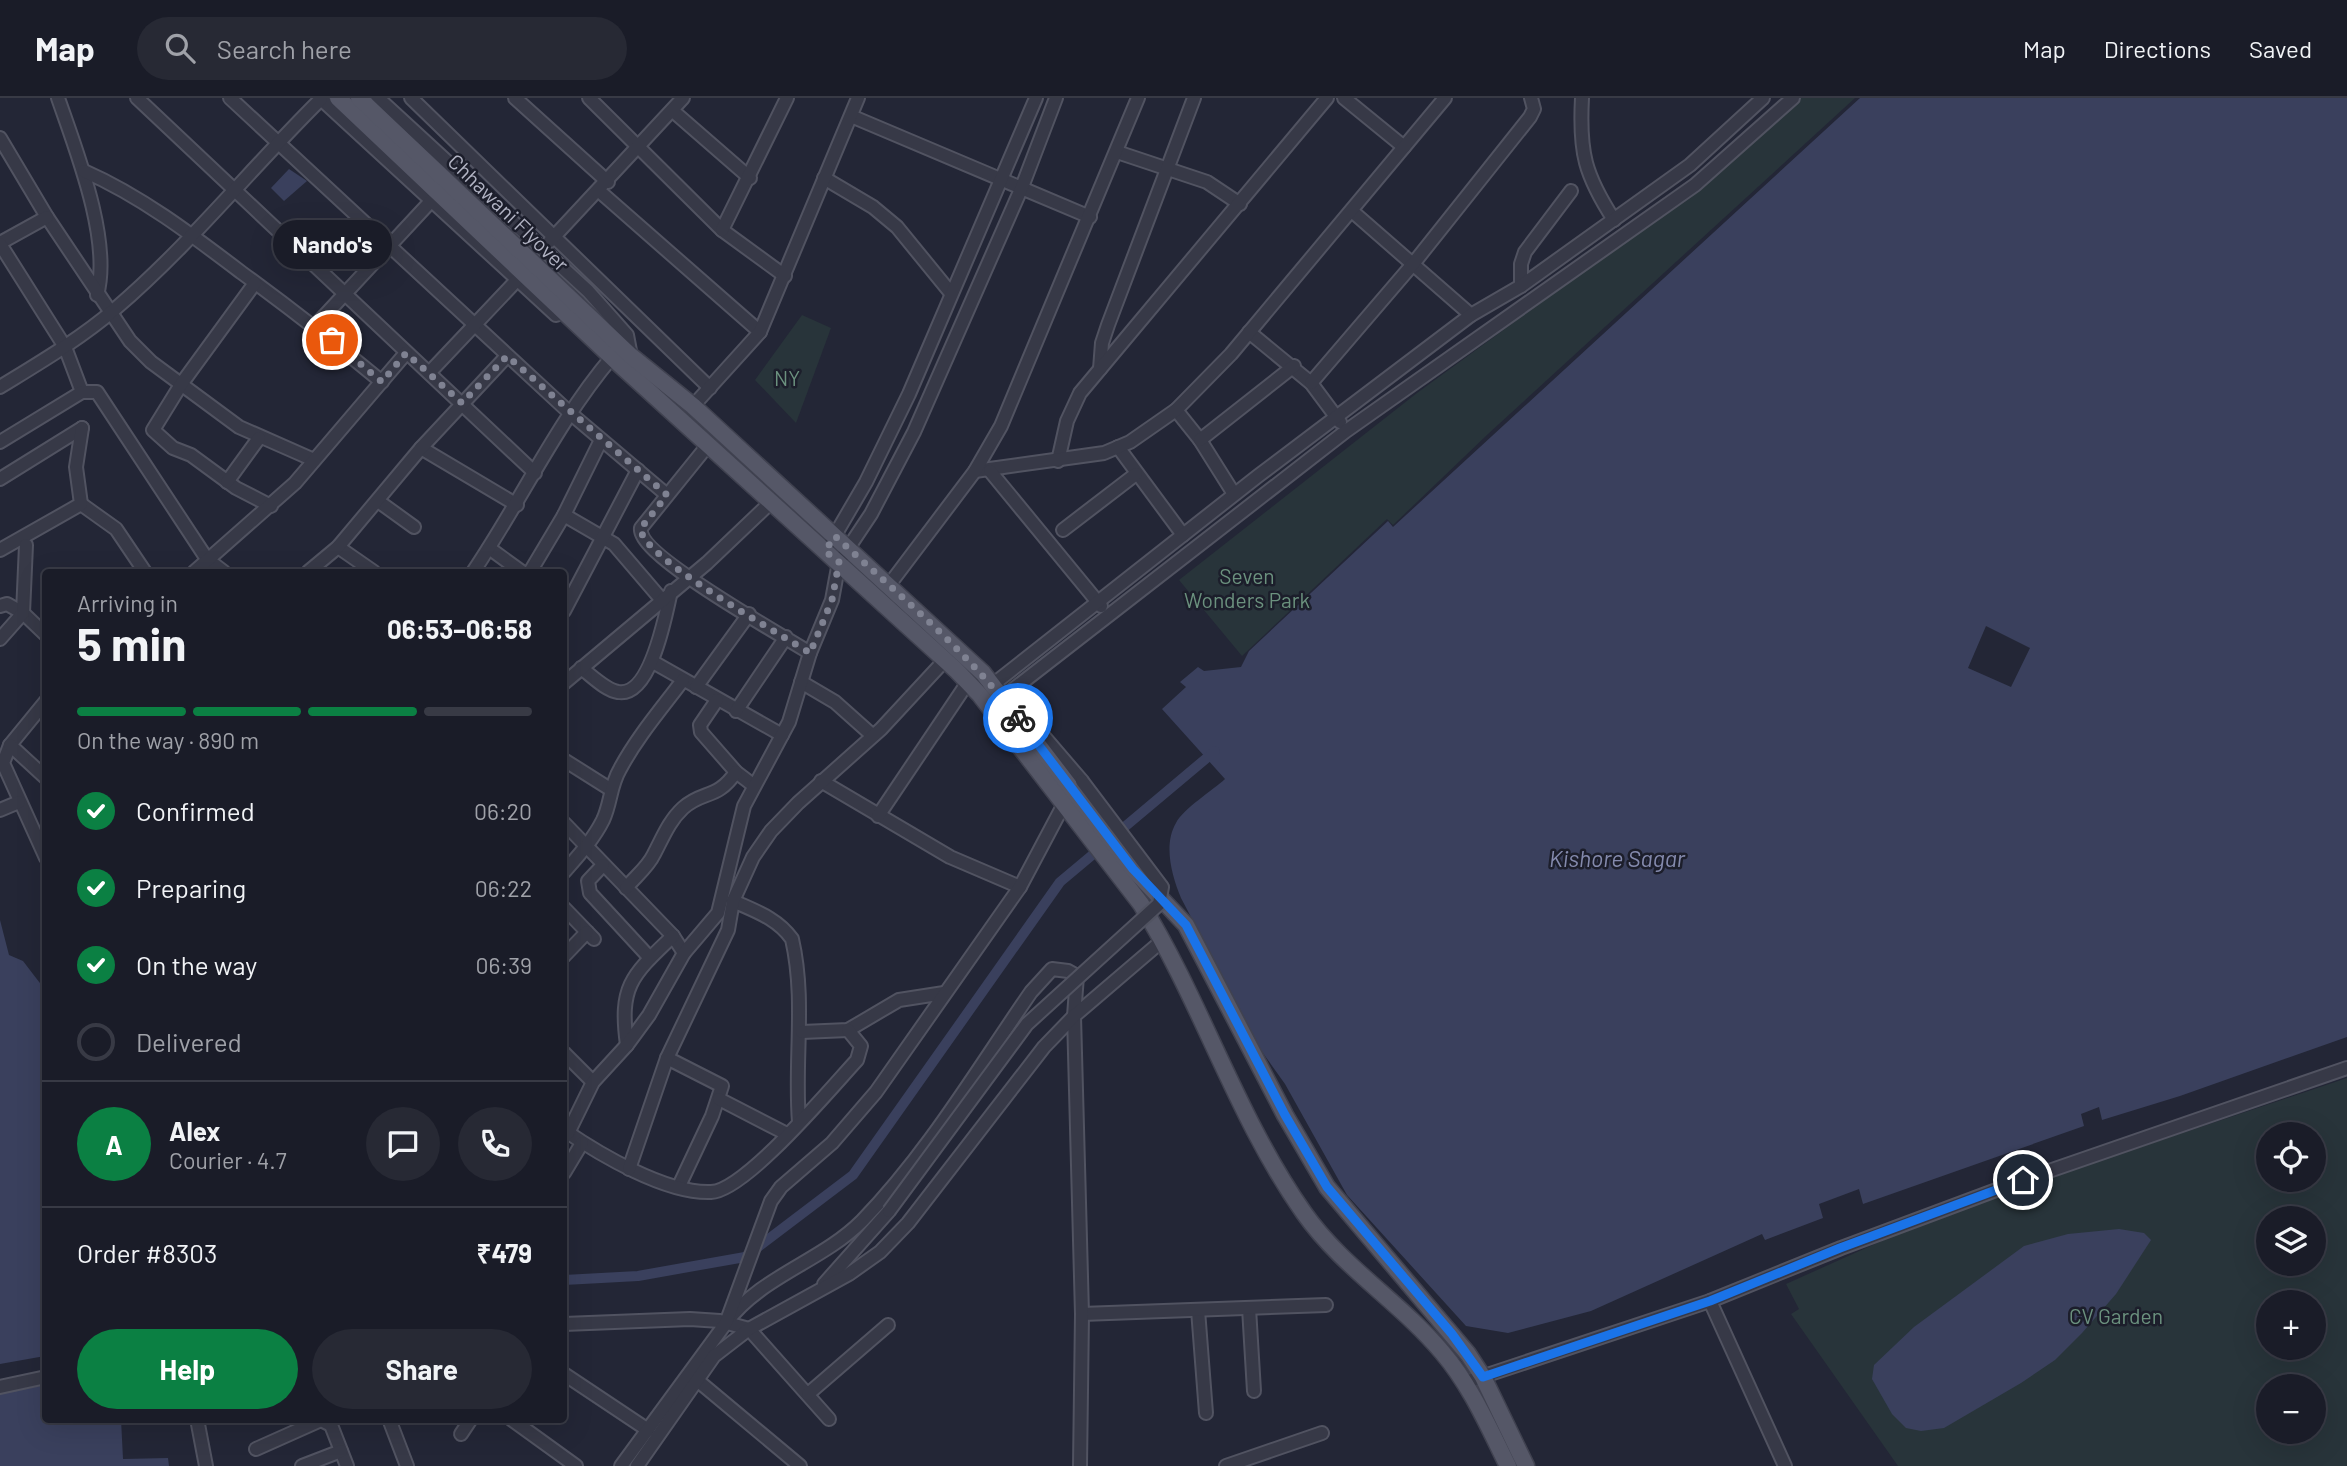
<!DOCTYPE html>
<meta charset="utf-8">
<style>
:root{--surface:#1a1c28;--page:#272934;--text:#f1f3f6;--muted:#9fa1a8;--line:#383a45;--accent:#0b8043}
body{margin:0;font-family:Barlow,sans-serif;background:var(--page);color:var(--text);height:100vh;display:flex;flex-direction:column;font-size:26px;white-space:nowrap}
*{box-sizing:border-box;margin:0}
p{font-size:23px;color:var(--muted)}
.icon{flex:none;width:38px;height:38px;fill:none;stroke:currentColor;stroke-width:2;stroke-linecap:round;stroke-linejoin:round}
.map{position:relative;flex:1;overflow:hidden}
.details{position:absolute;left:42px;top:471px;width:525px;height:854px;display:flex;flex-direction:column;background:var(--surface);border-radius:7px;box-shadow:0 7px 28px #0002,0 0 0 2px var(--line)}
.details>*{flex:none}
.tools{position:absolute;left:2256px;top:1024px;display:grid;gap:14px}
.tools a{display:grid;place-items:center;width:70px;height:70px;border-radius:50%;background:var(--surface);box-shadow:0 7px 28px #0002,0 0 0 2px var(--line);font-size:35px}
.pin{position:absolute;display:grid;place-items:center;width:60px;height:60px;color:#fff;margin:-30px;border:4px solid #fff;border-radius:50%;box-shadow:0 2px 7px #0007}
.courier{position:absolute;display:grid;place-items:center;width:70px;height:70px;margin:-35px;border:5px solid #1a73e8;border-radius:50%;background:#fff;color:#222;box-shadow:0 2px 9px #0007}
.bubble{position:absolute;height:49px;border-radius:24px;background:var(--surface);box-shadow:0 7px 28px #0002,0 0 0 2px var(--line);font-size:23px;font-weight:700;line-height:49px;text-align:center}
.summary em{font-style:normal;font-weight:700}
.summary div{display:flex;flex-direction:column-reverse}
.summary{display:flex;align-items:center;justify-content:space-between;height:119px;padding:0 35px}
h1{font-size:46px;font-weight:700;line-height:52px}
.bar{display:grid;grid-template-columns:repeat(4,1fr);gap:10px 7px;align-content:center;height:84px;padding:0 35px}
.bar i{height:9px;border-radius:5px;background:var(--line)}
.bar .current{background:var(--accent)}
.bar p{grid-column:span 4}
.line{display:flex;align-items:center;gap:18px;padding:0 35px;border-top:2px solid var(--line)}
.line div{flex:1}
.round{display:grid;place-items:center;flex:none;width:74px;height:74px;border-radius:37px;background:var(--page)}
ol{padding:0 35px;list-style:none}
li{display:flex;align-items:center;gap:21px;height:77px}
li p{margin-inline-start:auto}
li .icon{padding:7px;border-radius:50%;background:var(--accent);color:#fff;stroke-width:4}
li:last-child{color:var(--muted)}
li i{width:38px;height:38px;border:4px solid var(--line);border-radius:50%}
.button{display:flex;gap:14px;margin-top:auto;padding:14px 35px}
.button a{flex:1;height:80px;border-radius:42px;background:var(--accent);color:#fff;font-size:28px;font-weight:700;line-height:80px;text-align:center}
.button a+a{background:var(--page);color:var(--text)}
header{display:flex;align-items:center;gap:42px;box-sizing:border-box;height:98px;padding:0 35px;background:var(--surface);border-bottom:2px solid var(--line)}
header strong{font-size:33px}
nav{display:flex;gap:38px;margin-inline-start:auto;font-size:24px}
.search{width:490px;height:63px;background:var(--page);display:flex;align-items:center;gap:18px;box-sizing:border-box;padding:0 24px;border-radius:38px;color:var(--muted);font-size:26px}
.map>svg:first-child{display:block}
.green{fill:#28343a;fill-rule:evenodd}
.water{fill:#3a405d;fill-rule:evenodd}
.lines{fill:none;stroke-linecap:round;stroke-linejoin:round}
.canal{stroke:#3a405d;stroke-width:10}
.minor-casing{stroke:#515361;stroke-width:16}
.major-casing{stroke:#404250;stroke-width:19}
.minor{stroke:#373947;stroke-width:12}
.major{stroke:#555767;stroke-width:16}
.minor-bridge-casing{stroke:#515361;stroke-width:16;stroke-linecap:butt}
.minor-bridge{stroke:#373947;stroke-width:12}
.done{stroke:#7f8292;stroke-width:7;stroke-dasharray:0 12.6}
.route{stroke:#1a73e8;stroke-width:9}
.labels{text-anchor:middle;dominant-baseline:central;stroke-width:5;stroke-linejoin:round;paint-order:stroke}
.street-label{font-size:21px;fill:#b1b3c3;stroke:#1c1e2b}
.park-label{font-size:21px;fill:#6b917e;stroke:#1c1e2b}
.water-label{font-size:23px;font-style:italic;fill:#848aad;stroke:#1c1e2b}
</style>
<header>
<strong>Map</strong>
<div class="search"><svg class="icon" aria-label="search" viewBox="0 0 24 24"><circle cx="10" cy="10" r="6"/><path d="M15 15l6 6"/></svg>Search here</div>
<nav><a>Map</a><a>Directions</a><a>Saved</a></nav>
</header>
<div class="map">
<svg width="2347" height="1368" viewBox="0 0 2347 1368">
<rect width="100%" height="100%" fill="#232636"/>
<!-- green -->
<g class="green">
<path d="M1800,0H1855L1488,336L1393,427L1387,421L1242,558L1179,482L1417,295L1635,136L1689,101Z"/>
<path d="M802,217L831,230L796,325L755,282Z"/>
<path d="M2347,980V1368H1898L1791,1216L1799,1211L1786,1186L1946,1114ZM2268,1036H2314V1082H2268ZM2268,1120H2314V1166H2268ZM2268,1204H2314V1250H2268ZM2268,1288H2314V1334H2268Z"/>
</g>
<!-- water -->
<g class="water">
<path d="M1860,0H2347V939L2180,998L2102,1022L2099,1009L2081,1016L2084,1028L1863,1106L1859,1091L1819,1106L1823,1120L1765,1142L1762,1136L1591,1213L1508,1235L1466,1228L1347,1097L1285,986L1260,951L1181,800C1172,778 1163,747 1176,725C1183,711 1213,692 1225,681L1162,611L1186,589L1180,584L1198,569L1204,573L1241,569L1249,553L1388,423L1393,429ZM1986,528L2030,550L2011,589L1968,570Z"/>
<path d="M289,71L307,83L284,103L271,90Z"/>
<path d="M0,822L9,857L23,863L46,893L45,1258L0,1266Z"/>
<path d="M2119,1131L2144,1135L2151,1142L2116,1196L2082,1235L2055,1262L2021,1285L1944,1330L1921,1333L1906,1330L1892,1316L1872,1281L1874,1267L1914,1229L2024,1148L2068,1136Z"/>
<path d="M45,1287L46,1321H121L123,1361L168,1360L169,1368H0V1296Z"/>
</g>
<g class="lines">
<!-- canal -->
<g class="canal">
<path d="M1115,737L1215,653"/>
<path d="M564,1182L638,1178L745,1159L853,1077L1060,784L1103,748"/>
</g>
<defs>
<g id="minor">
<path d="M58,0C76,52 112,143 97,197"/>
<path d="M137,0L535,375"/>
<path d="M230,0L570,315L667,397"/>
<path d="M320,0L556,217"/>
<path d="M378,0L588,193L627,237L631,258"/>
<path d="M411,0L710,290"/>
<path d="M515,0L608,84"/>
<path d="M589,0L722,132L785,178"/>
<path d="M1344,0L1404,49"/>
<path d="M1582,0C1579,55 1585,77 1614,122"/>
<path d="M673,13L750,80"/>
<path d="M851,18L1090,119"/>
<path d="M0,40L47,119L130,243L151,264L239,329L314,362"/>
<path d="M1117,54L1207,84L1240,106"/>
<path d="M84,73C141,98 192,137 242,175C290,210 336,246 382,284"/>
<path d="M824,80L873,109L897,129L950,194"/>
<path d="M598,92L760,234"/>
<path d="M1353,114L1471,217"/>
<path d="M722,132L787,0"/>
<path d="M550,143L683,0"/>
<path d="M0,145L47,119"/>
<path d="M0,146L65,249L82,294"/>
<path d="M255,185L182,285L153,332L173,350L191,357L236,390L271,408"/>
<path d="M1521,188V166L1525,154L1571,93"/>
<path d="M315,228L432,102"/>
<path d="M1249,234L1311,285L1340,324"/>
<path d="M1100,271L1102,245L1108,227L1194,0"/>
<path d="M430,274L517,182"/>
<path d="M1311,285L1413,166L1530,19L1534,11L1531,0"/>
<path d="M0,289C39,265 80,241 115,211C190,147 251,70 321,1"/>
<path d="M693,308L760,234L858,0"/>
<path d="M1176,312L1200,342L1234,396"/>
<path d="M1200,342L1294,268"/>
<path d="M0,344L82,294H97L207,461L224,474"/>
<path d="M708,347L641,430C636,457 784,538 810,555"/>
<path d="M1118,349L1183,437"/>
<path d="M421,350L517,407"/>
<path d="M1058,363L1067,323L1080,295L1327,0"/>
<path d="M975,373L1104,355L1130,344L1176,312L1231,256L1445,0"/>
<path d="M990,373L1101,508"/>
<path d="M0,381L82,330"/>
<path d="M227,384L259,340"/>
<path d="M378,403L414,429"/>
<path d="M81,406L116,431L145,474"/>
<path d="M564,417L614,446L661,501"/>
<path d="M1063,432L1136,376"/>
<path d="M831,444L866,384L909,296L1036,0"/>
<path d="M338,449L374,474"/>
<path d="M489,450L522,474"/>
<path d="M0,452L81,406L76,369L82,330"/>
<path d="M194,474L295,385L406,255"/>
<path d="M308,474L338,449L421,350L507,258"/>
<path d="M473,474C521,403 557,324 612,259"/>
<path d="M530,474L564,417L601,342"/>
<path d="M889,487L975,373L1001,328L1138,0"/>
<path d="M0,508L7,506L23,515L46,537"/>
<path d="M564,513L638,372"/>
<path d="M0,541L23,515L26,447"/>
<path d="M653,564L782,637"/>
<path d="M581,570C591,577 605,592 618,594C651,600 666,515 671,493"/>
<path d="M801,584L835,604L872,637"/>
<path d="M564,585L707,465L770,405"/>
<path d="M696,589L749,516"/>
<path d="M986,592L1258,378L1471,217L1521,188L1690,67L1763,0"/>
<path d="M717,602L700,627L701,634L736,674L753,687"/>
<path d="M46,603L10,647L3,665L46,760"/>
<path d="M997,604L1346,333L1695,87L1793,0"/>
<path d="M1013,612L1028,620L1082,683"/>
<path d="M736,613L786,539"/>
<path d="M10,647L46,680"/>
<path d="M564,662L610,691"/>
<path d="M821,683L950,759L1020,789"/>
<path d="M0,712L19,704"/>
<path d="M878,718L968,584"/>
<path d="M564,725L673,838L684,855"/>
<path d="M603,767L588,783L590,795L650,860"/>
<path d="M564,774C578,758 593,742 603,722C611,705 610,688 620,671C637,639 662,610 683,582"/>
<path d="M626,790C635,779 648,769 654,756C663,739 669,723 683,710C703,692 717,702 736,674"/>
<path d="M733,803C755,813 777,820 792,841C806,902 794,963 799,1024"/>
<path d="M564,810L594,841"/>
<path d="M564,858L587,834"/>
<path d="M802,934L848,932L899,902L944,895"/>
<path d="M627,947C619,888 631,878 673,838"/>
<path d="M564,955L593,984"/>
<path d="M667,960L722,988L712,1018L679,1088"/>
<path d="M719,1001L787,1036"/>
<path d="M564,1032C599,1056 666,1096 711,1094C745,1093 831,990 857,962L861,948L848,932"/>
<path d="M568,1035L593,984L627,947L649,917L684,855L718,815L744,708L789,624L810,555L832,502L839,464L871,416L914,334L1022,89L1056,0"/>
<path d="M629,1071L667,960L728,832L733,803L753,759L771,733L798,705L881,631L945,562"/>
<path d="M564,1075L582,1045"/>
<path d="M824,1186L889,1113"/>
<path d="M1710,1203L1785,1368"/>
<path d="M1249,1210L1254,1293"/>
<path d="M1198,1212L1206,1315"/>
<path d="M1082,1216L1326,1207"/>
<path d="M726,1225C761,1178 821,1164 862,1123C928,1055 977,972 1031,894L1052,871L1068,873L1077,878L1074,918L1082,1216L1080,1368"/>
<path d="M564,1226L690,1221L720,1223L749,1231L829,1321"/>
<path d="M564,1276L648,1332"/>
<path d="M697,1282L800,1368"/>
<path d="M1466,1284L1710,1203L1841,1150L2023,1082L2347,970"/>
<path d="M0,1289L46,1279"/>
<path d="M808,1296L888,1227"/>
<path d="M197,1321L206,1368"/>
<path d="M389,1321L407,1368"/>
<path d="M511,1321L576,1368"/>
<path d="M461,1336L471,1321"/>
<path d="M256,1351L321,1322L331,1327L347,1368"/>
<path d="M302,1368L341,1353"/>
<path d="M621,1368L726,1225L771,1103L781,1089L832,1045L876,994L1020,789L1064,706"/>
<path d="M637,1368L714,1258L749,1231L849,1176L880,1154L908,1125L1044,949L1074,918L1163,842"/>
<path d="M1226,1368L1322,1335"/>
</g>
<g id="major">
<path d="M338,0L618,265L956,572L980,597L1141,806C1202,905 1237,1020 1304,1115C1342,1169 1400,1204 1442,1254C1471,1288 1488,1328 1508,1368"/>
<path d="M359,0L631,258L693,308L983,575L1133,771L1186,827L1285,1017L1327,1089L1468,1256L1483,1279L1526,1368"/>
</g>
</defs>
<!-- minor casing -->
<use href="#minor" class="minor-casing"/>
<!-- major casing -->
<use href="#major" class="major-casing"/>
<!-- minor -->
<use href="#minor" class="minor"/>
<!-- major -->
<use href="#major" class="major"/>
<defs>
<path id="minor-bridge" d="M889,1113L1027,926L1159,806L1162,789L1082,683"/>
</defs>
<!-- minor-bridge casing -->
<use href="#minor-bridge" class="minor-bridge-casing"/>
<!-- minor-bridge -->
<use href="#minor-bridge" class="minor-bridge"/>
</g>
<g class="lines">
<!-- done -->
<path class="done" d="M332,242L382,284L406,255L462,305L507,258L667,397L641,430C637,457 784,538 810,555L832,502L839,464L825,453L835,438C899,497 965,551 1018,620"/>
<!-- route -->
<path class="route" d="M1018,620L1133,771L1186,827L1285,1017L1327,1089L1452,1236L1483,1279L1710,1203L1840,1150L2023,1082"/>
</g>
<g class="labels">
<!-- street labels -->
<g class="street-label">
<text transform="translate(509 114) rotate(44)">Chhawani Flyover</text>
</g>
<!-- park labels -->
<g class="park-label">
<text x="787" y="279">NY</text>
<text x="1247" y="477">Seven<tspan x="1247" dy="24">Wonders Park</tspan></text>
<text x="2116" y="1217">CV Garden</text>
</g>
<!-- water labels -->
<g class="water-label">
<text x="1617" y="760">Kishore Sagar</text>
</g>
</g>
</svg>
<div class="tools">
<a><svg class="icon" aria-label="locate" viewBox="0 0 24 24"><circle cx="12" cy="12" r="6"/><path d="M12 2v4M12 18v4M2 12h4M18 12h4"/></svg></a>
<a><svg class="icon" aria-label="layers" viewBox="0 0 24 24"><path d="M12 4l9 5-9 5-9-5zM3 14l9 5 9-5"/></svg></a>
<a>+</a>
<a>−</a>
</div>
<div class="pin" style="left:332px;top:242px;background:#ea580c"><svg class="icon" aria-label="bag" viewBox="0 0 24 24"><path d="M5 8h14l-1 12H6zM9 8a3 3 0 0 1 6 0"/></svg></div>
<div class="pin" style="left:2023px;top:1082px;background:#1f2937"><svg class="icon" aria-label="home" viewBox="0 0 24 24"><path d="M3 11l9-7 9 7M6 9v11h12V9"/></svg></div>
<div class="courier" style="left:1018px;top:620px"><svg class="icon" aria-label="bike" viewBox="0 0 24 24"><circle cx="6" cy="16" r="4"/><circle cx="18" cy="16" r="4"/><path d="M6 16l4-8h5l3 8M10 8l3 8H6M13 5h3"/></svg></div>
<div class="bubble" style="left:273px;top:122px;width:119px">Nando's</div>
<section class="details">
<div class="summary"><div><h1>5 min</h1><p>Arriving in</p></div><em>06:53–06:58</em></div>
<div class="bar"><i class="current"></i><i class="current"></i><i class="current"></i><i></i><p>On the way · 890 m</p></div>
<ol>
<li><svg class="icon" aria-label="check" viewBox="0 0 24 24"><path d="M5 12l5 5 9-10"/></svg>Confirmed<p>06:20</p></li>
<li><svg class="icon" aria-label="check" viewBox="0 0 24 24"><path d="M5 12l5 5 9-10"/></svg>Preparing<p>06:22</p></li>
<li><svg class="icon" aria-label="check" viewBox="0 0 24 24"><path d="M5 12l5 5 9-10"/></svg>On the way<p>06:39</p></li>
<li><i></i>Delivered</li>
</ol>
<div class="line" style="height:126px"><b class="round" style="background:var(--accent);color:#fff">A</b><div><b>Alex</b><p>Courier · 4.7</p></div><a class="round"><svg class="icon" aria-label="chat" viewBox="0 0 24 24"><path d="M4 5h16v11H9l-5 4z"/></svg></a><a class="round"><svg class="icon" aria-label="phone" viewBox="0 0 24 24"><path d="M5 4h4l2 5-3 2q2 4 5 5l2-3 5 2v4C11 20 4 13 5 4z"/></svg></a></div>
<div class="line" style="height:91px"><div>Order #8303</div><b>₹479</b></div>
<div class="button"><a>Help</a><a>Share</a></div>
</section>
</div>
